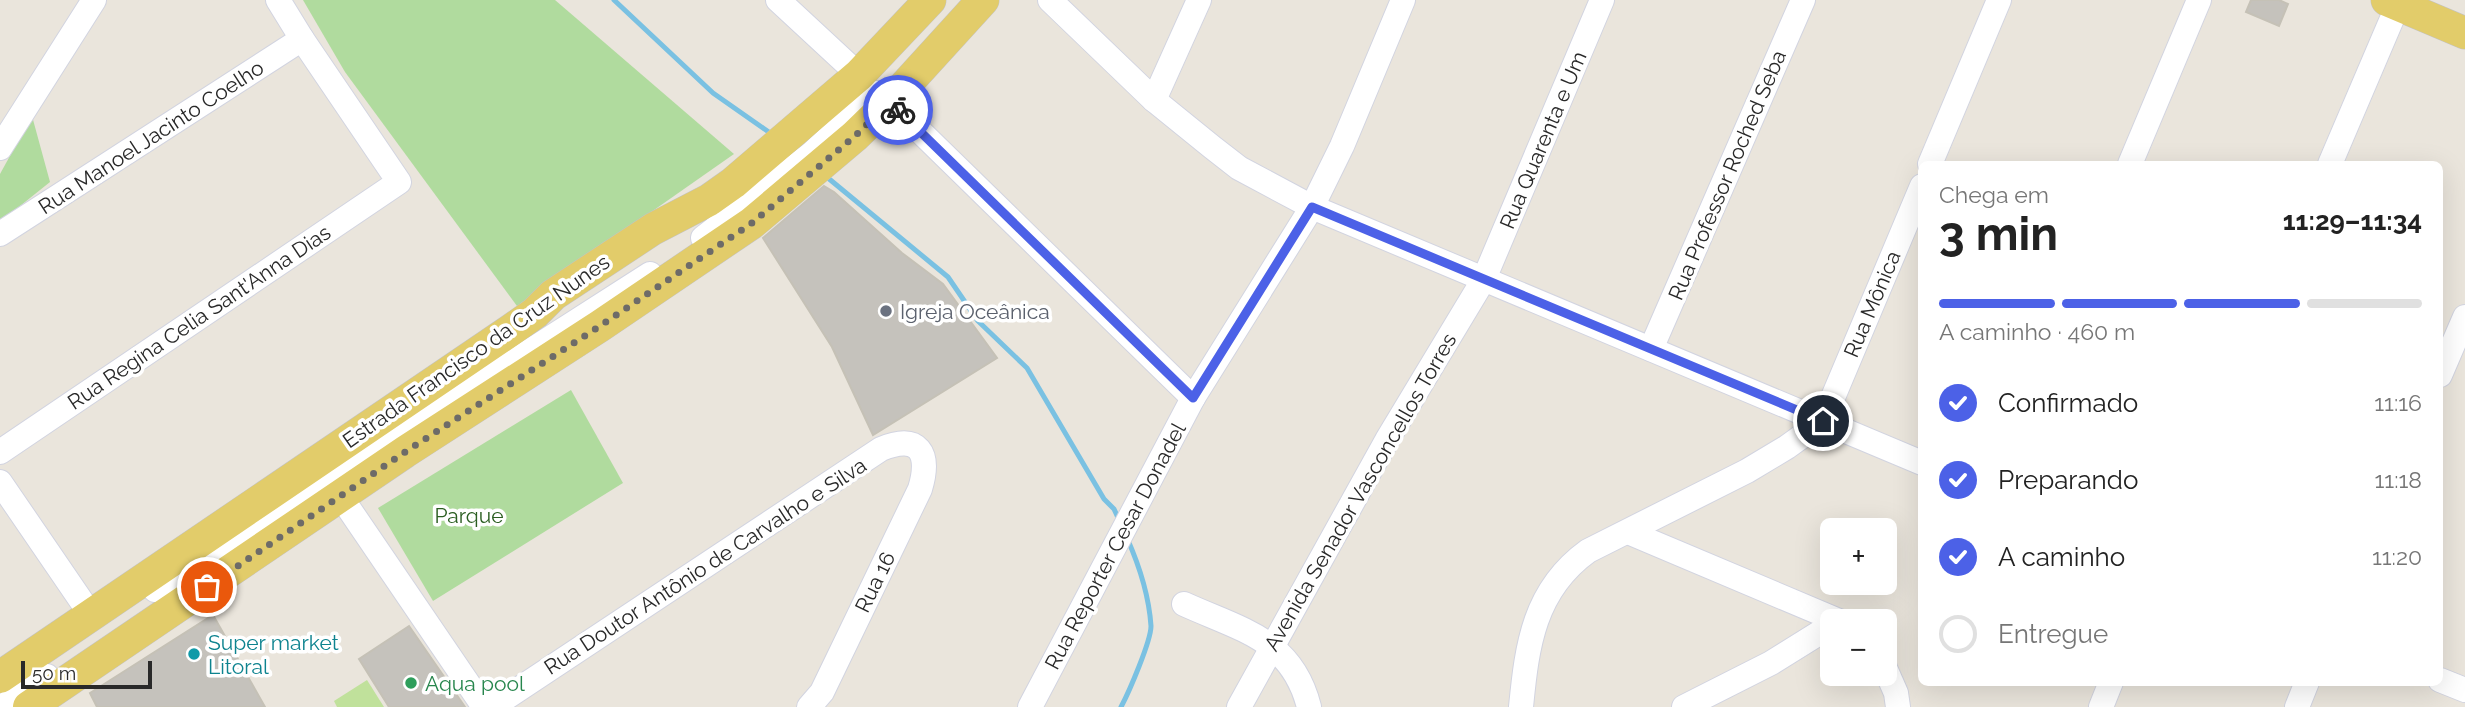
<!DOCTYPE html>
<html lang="pt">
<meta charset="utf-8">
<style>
:root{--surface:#fff;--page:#f2f2f2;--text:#222;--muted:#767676;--line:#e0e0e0;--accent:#4c61e7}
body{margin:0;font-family:Raleway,sans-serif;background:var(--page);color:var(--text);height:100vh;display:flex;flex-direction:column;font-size:26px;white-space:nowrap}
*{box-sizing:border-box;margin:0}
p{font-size:23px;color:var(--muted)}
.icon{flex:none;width:38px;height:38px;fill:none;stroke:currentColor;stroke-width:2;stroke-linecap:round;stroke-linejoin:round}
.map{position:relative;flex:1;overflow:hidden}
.panel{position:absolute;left:1918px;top:161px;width:525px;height:525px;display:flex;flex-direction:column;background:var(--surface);border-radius:10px;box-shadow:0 7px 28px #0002}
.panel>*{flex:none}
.tools{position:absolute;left:1820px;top:518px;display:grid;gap:14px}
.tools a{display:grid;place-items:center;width:77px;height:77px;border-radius:10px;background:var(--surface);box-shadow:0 7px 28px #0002;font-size:35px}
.scale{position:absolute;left:21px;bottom:18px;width:131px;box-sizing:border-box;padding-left:7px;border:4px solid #292929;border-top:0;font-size:19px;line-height:24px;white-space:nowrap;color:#292929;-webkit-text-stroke:5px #fff;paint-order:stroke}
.pin{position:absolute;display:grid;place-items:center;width:60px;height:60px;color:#fff;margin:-30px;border:4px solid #fff;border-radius:50%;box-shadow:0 2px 7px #0007}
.courier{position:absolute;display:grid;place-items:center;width:70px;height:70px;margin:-35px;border:5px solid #4c61e7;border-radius:50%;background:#fff;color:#222;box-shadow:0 2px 9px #0007}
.summary em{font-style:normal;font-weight:700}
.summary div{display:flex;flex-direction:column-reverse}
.summary{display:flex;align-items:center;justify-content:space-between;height:119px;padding:0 21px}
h1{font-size:46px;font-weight:700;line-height:52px}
.bar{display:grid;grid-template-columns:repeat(4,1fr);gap:10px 7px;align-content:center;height:84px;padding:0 21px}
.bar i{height:9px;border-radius:5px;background:var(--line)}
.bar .active{background:var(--accent)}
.bar p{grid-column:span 4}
ol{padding:0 21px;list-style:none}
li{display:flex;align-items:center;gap:21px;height:77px}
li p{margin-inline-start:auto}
li .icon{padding:7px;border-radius:50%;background:var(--accent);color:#fff;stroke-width:4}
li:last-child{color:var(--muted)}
li i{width:38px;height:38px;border:4px solid var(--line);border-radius:50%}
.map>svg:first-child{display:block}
.green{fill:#b0db9e}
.pitch{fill:#c0e19b}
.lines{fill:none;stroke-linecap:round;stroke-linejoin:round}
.stream{stroke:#7ac1e2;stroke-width:5}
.building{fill:#c5c2bc;stroke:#c5c1b6;stroke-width:2}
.minor-casing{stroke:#d2d4e0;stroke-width:26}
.major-casing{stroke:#c3c3c3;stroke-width:33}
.minor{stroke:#fff;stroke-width:24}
.major{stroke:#e2cc6a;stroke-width:32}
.done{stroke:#6d6b68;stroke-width:7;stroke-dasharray:0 12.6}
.route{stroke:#4c61e7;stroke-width:9}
.worship-dot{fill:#6b7280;stroke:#fff;stroke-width:2.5}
.culture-dot{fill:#0f9aa8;stroke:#fff;stroke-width:2.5}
.leisure-dot{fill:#2e9e5b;stroke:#fff;stroke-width:2.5}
.labels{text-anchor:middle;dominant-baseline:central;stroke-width:7;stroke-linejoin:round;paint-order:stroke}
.street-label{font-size:21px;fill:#292929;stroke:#fff}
.worship-label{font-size:21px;fill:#5b616d;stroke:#fff;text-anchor:start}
.park-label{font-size:21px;fill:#2b5e21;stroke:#fff}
.culture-label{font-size:21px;fill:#0d838f;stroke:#fff;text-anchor:start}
.leisure-label{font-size:21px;fill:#27864d;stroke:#fff;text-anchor:start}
</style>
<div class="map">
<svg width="2465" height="707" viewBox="0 0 2465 707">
<rect width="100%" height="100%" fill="#eae5dc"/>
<!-- green -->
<g class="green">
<path d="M303,0H555L734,154L517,306L345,72Z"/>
<path d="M32,116L50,182L0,222V174Z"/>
<path d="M571,390L623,483L433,601L378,508Z"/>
</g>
<!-- pitch -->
<path class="pitch" d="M367,680L384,707H337L334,701Z"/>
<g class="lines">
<!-- stream -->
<g class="stream">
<path d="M614,0L713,93L773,135"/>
<path d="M828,178L948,277L978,321L1027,368L1104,499L1114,509L1120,522"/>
<path d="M1121,707C1129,692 1151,641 1151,626C1149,596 1139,565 1127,538"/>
</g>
</g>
<!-- building -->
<g class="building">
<path d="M2251,0H2279L2288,4L2279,26L2246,12Z"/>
<path d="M824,186L834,192L902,253L943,284L997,358L873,435L832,347L763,238Z"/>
<path d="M213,615L265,707H97L90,693Z"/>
<path d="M409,626L465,707H389L359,659Z"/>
</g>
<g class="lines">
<defs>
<g id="minor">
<path d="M778,0L859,75"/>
<path d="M1050,0L1154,100L1212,147L1239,168L1312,207L1922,463"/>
<path d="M1154,100L1199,0"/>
<path d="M890,102L1193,398"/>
<path d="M0,148L94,0"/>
<path d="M1930,164L1999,0"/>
<path d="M2130,164L2199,0"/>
<path d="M2330,164L2400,0"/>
<path d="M0,234L302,39"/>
<path d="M703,238L811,154L877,93"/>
<path d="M1651,349L1803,0"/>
<path d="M2440,375L2465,317"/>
<path d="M0,452L399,182L302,39L278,0"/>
<path d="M0,482L91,615"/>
<path d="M341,497L484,707"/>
<path d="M298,507L463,394L650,274"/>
<path d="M1628,532L1839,621"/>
<path d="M155,590L298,493"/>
<path d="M1184,604C1241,630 1292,639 1309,707"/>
<path d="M1885,668L1896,693L1898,707"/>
<path d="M2440,680L2465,690"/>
<path d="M2,707L47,676"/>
<path d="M492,707L881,449C919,433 931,453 920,489L822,692L809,707"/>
<path d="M1030,707L1193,398L1312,207L1342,146L1403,0"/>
<path d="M1239,707L1387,440L1484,279L1602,0"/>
<path d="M1521,707C1527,645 1534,590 1588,551L1747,471L1787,447L1823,421L1922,186"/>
<path d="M1684,707L1771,663L1832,625"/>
<path d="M2101,707L2111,682"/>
<path d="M2297,707L2307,682"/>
</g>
<g id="major">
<path d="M2387,0L2465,33"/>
<path d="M0,677L511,330L535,313L553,295L653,229L709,200L733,183L859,75L930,0"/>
<path d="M29,707L405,452L600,326L752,223L855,136L890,102L983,0"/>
</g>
</defs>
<!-- minor casing -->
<use href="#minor" class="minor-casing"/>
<!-- major casing -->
<use href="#major" class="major-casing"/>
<!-- minor -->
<use href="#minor" class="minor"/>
<!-- major -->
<use href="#major" class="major"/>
</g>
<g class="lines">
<!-- done -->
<path class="done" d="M207,587L405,452L600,326L752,223L855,136L890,102L898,110"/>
<!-- route -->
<path class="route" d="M898,110L1193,398L1312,207L1823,421"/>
</g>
<!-- markers -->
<circle class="worship-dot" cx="886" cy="311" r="7"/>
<circle class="culture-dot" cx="194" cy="654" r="7"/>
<circle class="leisure-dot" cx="411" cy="683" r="7"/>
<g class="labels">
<!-- street labels -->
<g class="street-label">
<text transform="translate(151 137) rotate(-33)">Rua Manoel Jacinto Coelho</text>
<text transform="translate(1543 140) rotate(-67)">Rua Quarenta e Um</text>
<text transform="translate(1727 175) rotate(-67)">Rua Professor Roched Seba</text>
<text transform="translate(1872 304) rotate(-67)">Rua Mônica</text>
<text transform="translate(199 317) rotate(-34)">Rua Regina Celia Sant'Anna Dias</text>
<text transform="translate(476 351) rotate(-35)">Estrada Francisco da Cruz Nunes</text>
<text transform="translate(1360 492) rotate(-60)">Avenida Senador Vasconcellos Torres</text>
<text transform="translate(1115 546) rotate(-62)">Rua Reporter Cesar Donadel</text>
<text transform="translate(705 566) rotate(-33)">Rua Doutor Antônio de Carvalho e Silva</text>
<text transform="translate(875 582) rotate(-64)">Rua 16</text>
</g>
<!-- worship labels -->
<g class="worship-label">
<text x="900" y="311">Igreja Oceânica</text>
</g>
<!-- park labels -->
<g class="park-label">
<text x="469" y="515">Parque</text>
</g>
<!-- culture labels -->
<g class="culture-label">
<text x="208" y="642">Super market<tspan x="208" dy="24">Litoral</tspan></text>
</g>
<!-- leisure labels -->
<g class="leisure-label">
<text x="425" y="683">Aqua pool</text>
</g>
</g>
</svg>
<div class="tools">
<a>+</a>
<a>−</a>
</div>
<div class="scale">50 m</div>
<div class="pin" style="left:207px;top:587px;background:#ea580c"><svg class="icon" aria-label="bag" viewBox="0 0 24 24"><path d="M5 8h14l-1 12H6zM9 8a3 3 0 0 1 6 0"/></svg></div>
<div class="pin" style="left:1823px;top:421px;background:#1f2937"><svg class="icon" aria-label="home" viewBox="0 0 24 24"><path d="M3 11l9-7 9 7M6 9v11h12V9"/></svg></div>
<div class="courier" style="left:898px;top:110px"><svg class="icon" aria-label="bike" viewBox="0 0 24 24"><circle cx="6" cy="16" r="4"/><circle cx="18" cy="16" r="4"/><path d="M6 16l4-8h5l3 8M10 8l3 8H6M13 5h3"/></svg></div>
<section class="panel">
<div class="summary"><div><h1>3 min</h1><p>Chega em</p></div><em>11:29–11:34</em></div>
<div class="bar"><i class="active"></i><i class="active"></i><i class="active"></i><i></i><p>A caminho · 460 m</p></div>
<ol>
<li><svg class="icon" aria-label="check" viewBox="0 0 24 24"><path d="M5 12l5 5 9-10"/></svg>Confirmado<p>11:16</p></li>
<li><svg class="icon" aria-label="check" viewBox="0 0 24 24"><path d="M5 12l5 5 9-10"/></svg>Preparando<p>11:18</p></li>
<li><svg class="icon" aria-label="check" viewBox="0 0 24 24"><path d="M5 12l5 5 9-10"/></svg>A caminho<p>11:20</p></li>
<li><i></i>Entregue</li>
</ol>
</section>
</div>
